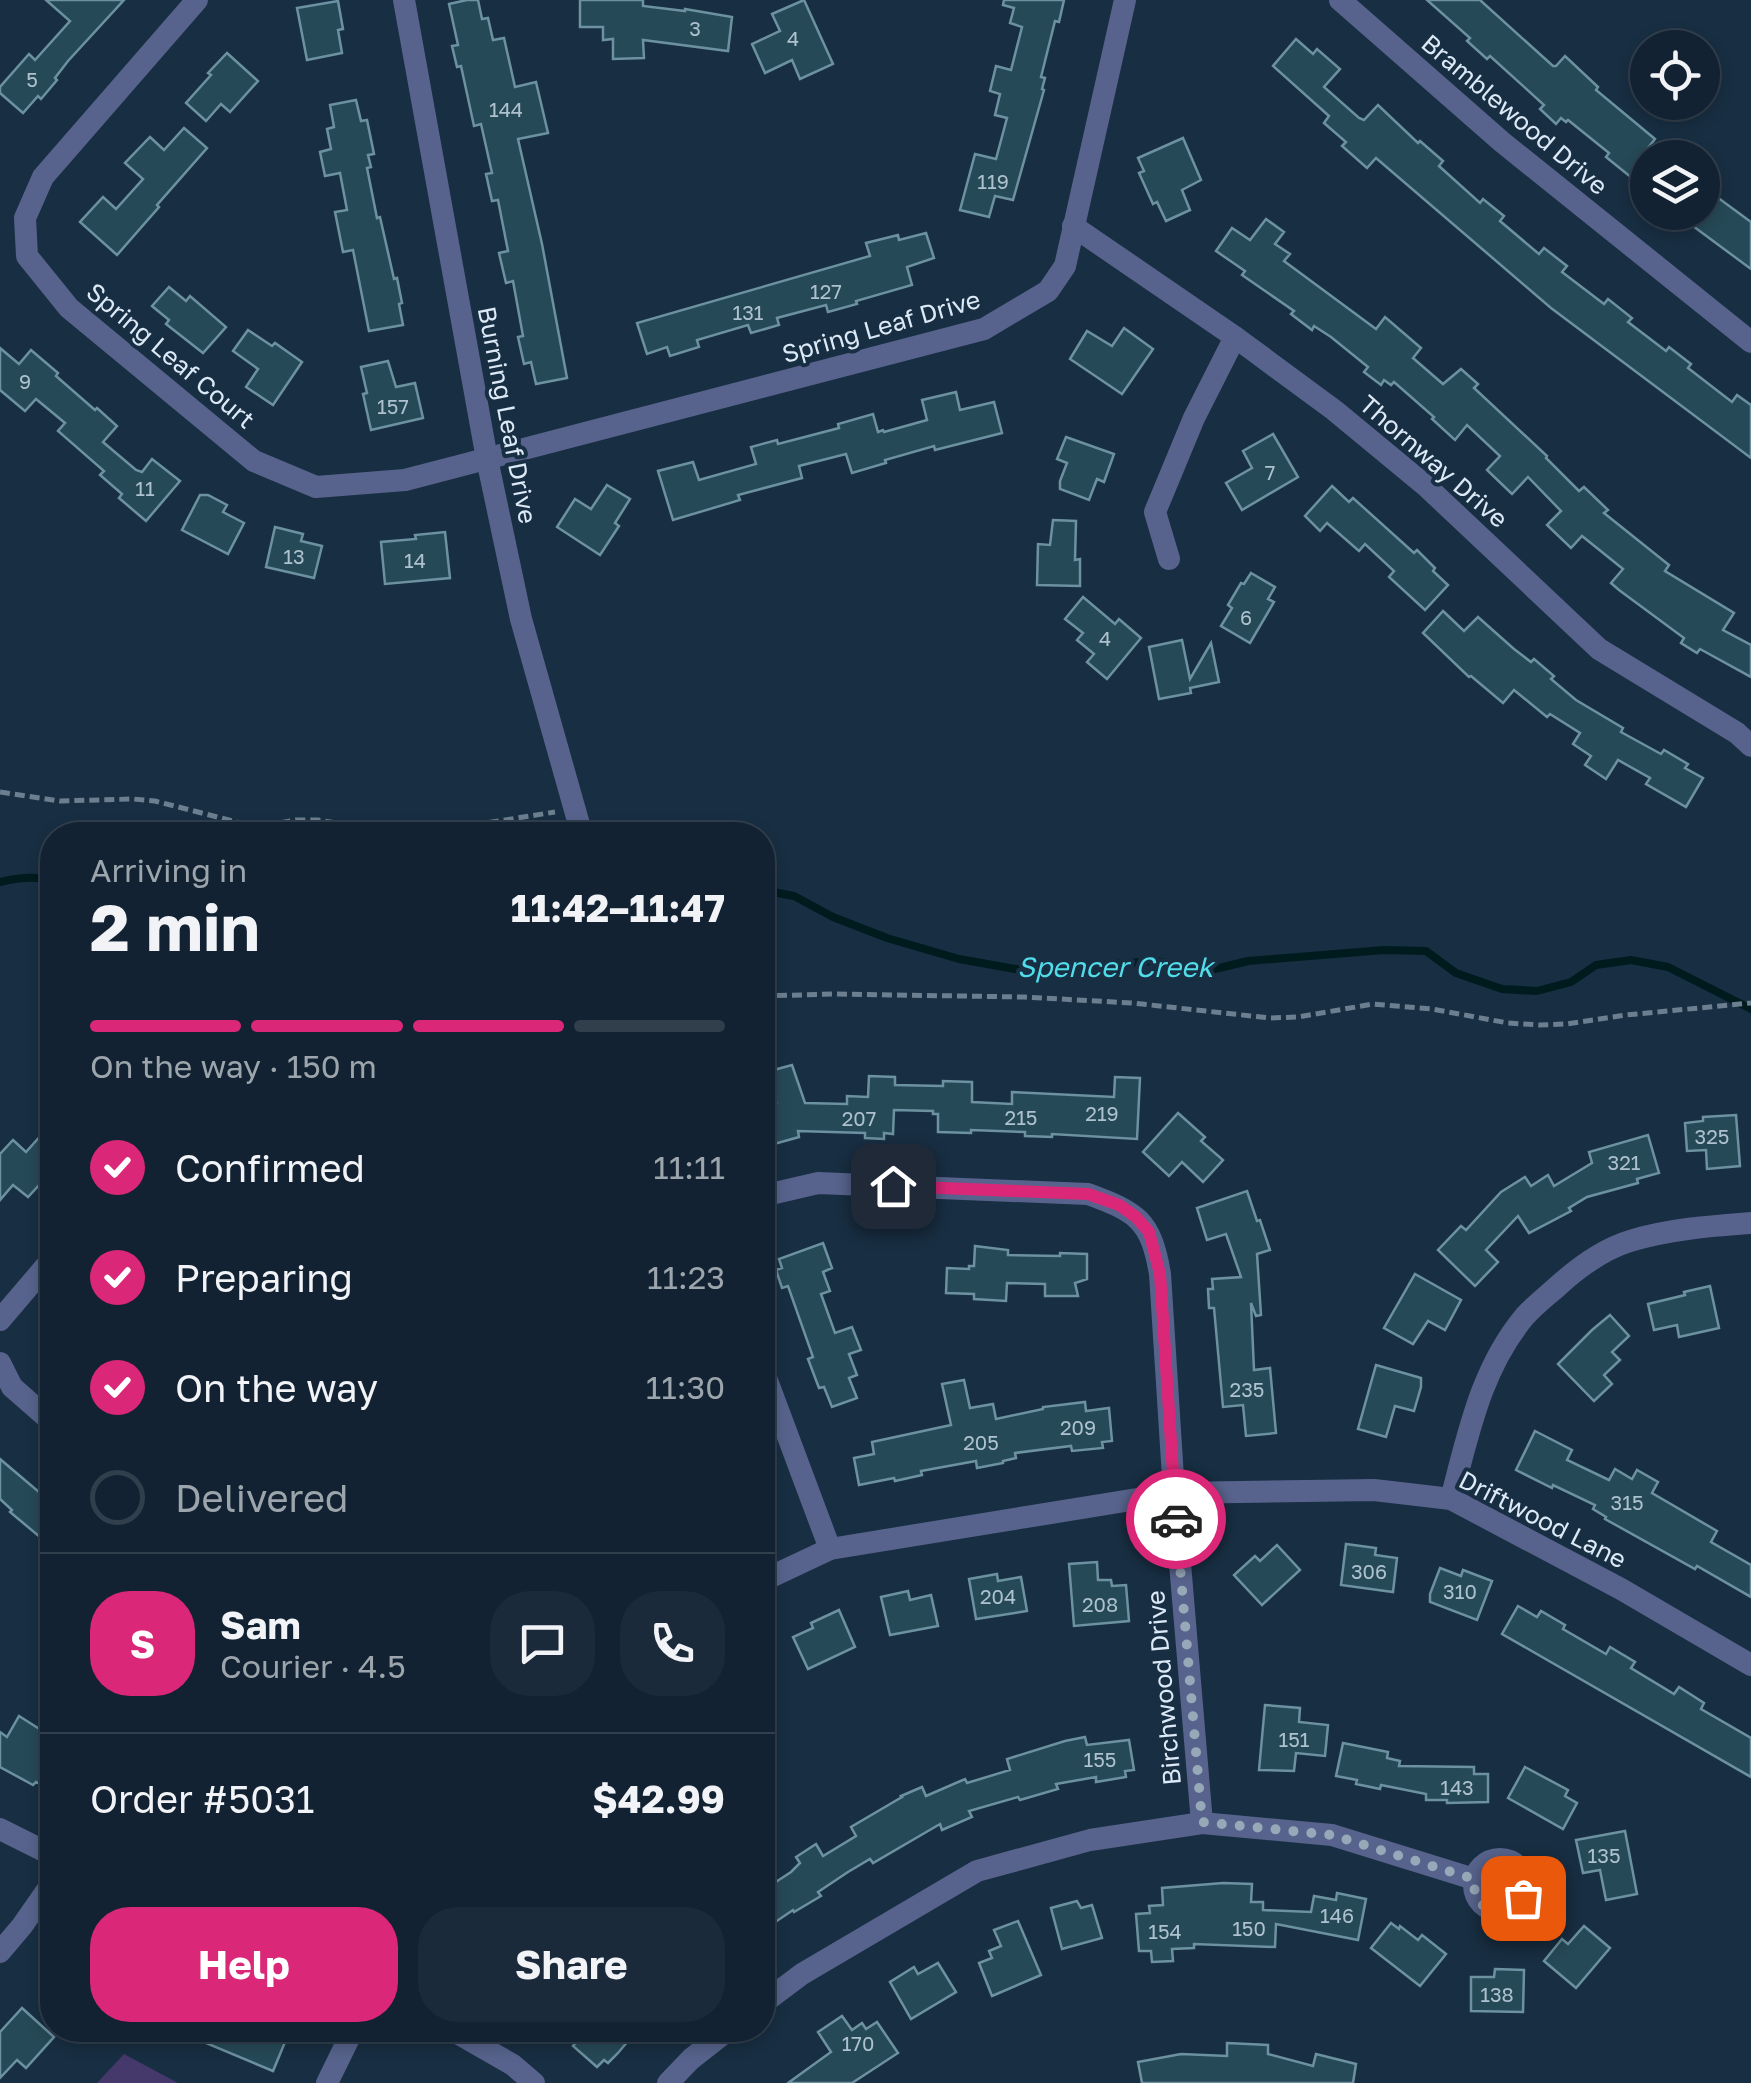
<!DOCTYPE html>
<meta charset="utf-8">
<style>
:root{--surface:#122232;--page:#1b2a3a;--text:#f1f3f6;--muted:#9ca4ac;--line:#313f4d;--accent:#db2777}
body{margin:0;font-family:"Golos Text",sans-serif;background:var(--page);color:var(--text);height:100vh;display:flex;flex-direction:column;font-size:38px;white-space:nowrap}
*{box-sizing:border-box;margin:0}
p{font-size:32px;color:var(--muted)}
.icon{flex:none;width:55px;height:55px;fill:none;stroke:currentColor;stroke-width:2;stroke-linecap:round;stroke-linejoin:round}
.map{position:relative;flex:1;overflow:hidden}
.panel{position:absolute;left:40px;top:822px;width:735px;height:1220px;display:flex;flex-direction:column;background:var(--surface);border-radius:40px;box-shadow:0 5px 15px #0003,0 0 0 2px var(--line)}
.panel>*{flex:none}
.buttons{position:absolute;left:1630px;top:30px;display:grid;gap:20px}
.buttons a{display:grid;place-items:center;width:90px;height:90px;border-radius:50%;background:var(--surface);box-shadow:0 5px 15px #0003,0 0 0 2px var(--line);font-size:50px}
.pin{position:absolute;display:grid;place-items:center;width:85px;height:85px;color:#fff;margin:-42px;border-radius:20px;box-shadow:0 5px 15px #0006}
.courier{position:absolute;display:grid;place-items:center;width:100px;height:100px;margin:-50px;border:8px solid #db2777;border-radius:50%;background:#fff;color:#222;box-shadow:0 2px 12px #0007}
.summary em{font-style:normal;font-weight:700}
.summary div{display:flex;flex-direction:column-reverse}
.summary{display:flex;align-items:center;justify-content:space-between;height:170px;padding:0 50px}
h1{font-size:65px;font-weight:700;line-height:75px}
.bar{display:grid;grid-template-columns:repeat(4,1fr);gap:15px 10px;align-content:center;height:120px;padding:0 50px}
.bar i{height:12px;border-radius:8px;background:var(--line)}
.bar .current{background:var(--accent)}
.bar p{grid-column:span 4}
.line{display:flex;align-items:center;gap:25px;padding:0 50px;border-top:2px solid var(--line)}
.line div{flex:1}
.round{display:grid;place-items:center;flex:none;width:105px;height:105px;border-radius:40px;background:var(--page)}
ol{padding:0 50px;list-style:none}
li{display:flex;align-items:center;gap:30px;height:110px}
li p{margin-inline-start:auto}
li .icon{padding:10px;border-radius:50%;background:var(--accent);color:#fff;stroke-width:4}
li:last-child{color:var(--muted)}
li i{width:55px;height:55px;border:5px solid var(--line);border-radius:50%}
.cta{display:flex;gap:20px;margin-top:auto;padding:20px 50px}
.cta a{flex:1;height:115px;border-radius:40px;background:var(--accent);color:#fff;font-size:40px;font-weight:700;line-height:115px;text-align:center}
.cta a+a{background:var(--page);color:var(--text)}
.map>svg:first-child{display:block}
.green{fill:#45396b}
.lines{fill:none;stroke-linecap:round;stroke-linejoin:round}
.stream{stroke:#001b1e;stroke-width:8}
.building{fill:#264957;stroke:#6c91a1;stroke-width:2.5}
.path{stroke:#6c7f90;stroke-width:5;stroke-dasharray:10 5;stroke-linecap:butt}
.street{stroke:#57638c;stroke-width:22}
.done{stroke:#97a8b8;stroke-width:10;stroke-dasharray:0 18}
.route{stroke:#db2777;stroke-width:12}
.labels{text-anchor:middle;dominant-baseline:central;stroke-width:8;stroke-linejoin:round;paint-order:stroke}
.number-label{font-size:20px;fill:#aec1cf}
.street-label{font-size:25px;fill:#dce9f7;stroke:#182e42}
.water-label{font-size:28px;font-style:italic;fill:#51dcea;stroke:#182e42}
</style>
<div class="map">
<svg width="1751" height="2083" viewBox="0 0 1751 2083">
<rect width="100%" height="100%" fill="#182e42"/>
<!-- green -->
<path class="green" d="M124,2054L178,2083H97Z"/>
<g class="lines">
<!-- stream -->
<g class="stream">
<path d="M0,882C17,878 36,875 52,881"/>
<path d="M762,890L794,896L833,917L887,938L959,959L1015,969L1059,968L1155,961L1211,970L1248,961L1384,950L1426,951L1456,973L1502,989L1537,991L1571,982L1596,965L1631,960L1668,967L1751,1009"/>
</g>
</g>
<!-- building -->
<g class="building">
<path d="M46,0H124L68,61L55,78L57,80L41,99L38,96L23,113L0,93V87L29,54L35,60L70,21Z"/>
<path d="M467,0H478L482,19L488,18L493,40L504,38L515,87L536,82L548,133L518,139L542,244L567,378L536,384L531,362L524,364L518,337L523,336L513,281L506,283L499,253L508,251L498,200L492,201L486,174L492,173L481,124L474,126L461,66L457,67L452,46L458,45L449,4Z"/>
<path d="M580,0H643V6L685,11V9L732,17L728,51L643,40L644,58L613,59V39L603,40V27H580Z"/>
<path d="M804,0L833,64L800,79L792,60L765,73L752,44L780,31L772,14Z"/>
<path d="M1004,0H1064L1059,22L1055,21L1041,77L1045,78L1042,89L1044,90L1013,200L995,196L989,217L960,210L975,154L996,159L1007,118L995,115L1000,94L990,91L996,66L1011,70L1022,27L1010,23L1014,8L1003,5Z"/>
<path d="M1427,0H1480L1553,66H1556L1565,56L1598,87L1596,90L1655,139L1648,148V191L1606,157L1609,153L1568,120L1566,122L1561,118L1556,124L1540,109L1544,105L1490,56L1487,59L1467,41L1470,38Z"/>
<path d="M338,1L343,29L338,30L342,53L307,60L297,8Z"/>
<path d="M1296,39L1313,54L1317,49L1340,69L1324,87L1359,118L1364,120L1378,105L1418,143L1420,141L1443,161L1439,166L1480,203L1483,199L1504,216L1500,221L1539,254L1544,248L1567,266L1562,272L1604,304L1608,299L1632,318L1628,322L1666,351L1669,347L1691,364L1688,368L1732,402L1737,395L1751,405V458L1551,308L1376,158L1367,168L1342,146L1346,142L1324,123L1329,116L1273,66Z"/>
<path d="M227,53L258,81L230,112L221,104L206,121L186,103L211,75L208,73Z"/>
<path d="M356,100L361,121L367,120L374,154L368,155L371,167L367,168L377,218L380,217L394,279L397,278L402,303L399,304L403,325L369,331L353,250L343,252L335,212L347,210L340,173L325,176L320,152L331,149L327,129L334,127L330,105Z"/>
<path d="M184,128L207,148L157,205L159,207L117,255L80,222L103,197L116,209L143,179L125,163L150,137L164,150Z"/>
<path d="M1183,138L1201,180L1182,190L1190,210L1166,221L1157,202L1153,204L1139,173L1144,171L1138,158Z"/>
<path d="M1702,186L1751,222V269L1674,212H1702Z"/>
<path d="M1266,219L1284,232L1275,244L1290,254L1284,261L1376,329L1385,317L1421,348L1413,358L1443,384L1461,369L1478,384L1474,388L1547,456L1546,458L1579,491L1584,487L1608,510L1604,513L1669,565L1665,571L1734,613L1723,630L1751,645V677L1700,649L1697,653L1681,643L1684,638L1619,590L1611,583L1623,569L1582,536L1571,548L1547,525L1561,511L1528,477L1512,494L1487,470L1500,456L1467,425L1455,440L1432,419L1434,417L1394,382L1391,385L1384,380L1381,385L1364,372L1368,367L1331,337L1314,326L1312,330L1291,314L1294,311L1242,275L1245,271L1216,251L1232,228L1250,240Z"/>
<path d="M926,233L934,258L907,267L912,285L856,301L857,304L828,312L826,305L777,318L779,325L751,333L748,325L697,340L699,347L670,356L667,347L647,354L637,323L870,256L866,243L898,235L899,240Z"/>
<path d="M169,287L186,301L190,296L226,327L203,353L166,324L169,320L152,306Z"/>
<path d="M1124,328L1153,349L1122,394L1070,359L1087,331L1112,346Z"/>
<path d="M248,330L272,346L275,343L302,362L273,405L246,387L258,369L233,351Z"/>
<path d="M0,348L19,364L31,350L58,373L56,376L95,410L97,408L117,426L103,442L136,470L142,472L152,459L180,481L146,521L119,498L122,494L100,475L104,471L58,431L65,423L36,399L25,411L0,390Z"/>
<path d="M388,361L396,387L415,383L423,418L371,430L363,394L367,393L361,367Z"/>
<path d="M956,392L960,410L994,402L1002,433L935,450L934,446L885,460L886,463L852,473L846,454L799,466L802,478L738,495L740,500L673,520L658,471L693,462L699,480L756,464L751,447L777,440L778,444L839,428L838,424L873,414L878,432L883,430L884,432L927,420L922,400Z"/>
<path d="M1273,434L1298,477L1242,510L1226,483L1252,468L1243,451Z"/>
<path d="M1066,437L1114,454L1104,482L1097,479L1089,500L1060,489V481L1067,463L1057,459Z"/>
<path d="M607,485L630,499L615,523L619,526L600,555L557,527L575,499L591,509Z"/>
<path d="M1332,486L1349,502L1353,498L1414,553L1417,550L1435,568L1433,571L1448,585L1425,610L1389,577L1394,571L1365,544L1359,551L1327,523L1320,531L1305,516Z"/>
<path d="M200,495H208L227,505L223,512L244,523L228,554L182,530Z"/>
<path d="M1053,520L1076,521L1075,560L1080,559V586L1037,585L1038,544L1050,545Z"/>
<path d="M275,527L303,534L301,541L322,546L314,578L266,567Z"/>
<path d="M445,532L450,578L385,584L381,542L416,539L415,535Z"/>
<path d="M1251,573L1275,587L1268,599L1274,602L1250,643L1221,626L1232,608L1228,605L1241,583L1244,584Z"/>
<path d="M1083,597L1115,624L1119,619L1141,638L1107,679L1087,662L1094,654L1077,640L1083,633L1065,619Z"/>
<path d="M1443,611L1464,631L1478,617L1514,649L1531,662L1534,659L1554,676L1551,679L1576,700L1623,728L1621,732L1661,754L1664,750L1688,764L1685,768L1703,778L1686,807L1646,784L1650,778L1618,760L1606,779L1585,765L1591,756L1573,744L1580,733L1550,714L1547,717L1514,690L1503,703L1471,676L1469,677L1423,633Z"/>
<path d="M1182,640L1190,679L1211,643L1219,682L1190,688L1191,693L1159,699L1149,647Z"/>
<path d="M792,1065L805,1103L847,1104V1096L868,1097L869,1076L895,1077V1085L943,1086V1081L972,1082V1102L1012,1104V1092L1114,1097L1115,1077L1140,1078L1137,1139L1052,1134V1137L1025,1136V1132L971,1130V1133L938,1132V1114H933V1111L894,1110L893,1134L884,1133V1139L865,1138V1133L798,1131L799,1137L767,1146L766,1142L762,1143V1107L776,1103L770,1071Z"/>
<path d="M1178,1113L1205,1137L1201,1141L1223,1160L1203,1182L1182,1162L1169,1176L1143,1152Z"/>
<path d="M1736,1115L1740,1166L1707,1169L1706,1150L1687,1151L1685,1123L1703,1121V1117Z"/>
<path d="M52,1123V1171L28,1197L13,1185L0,1200V1154L13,1140L26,1152Z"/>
<path d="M1648,1135L1659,1173L1637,1179L1638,1183L1587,1197L1569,1208L1571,1211L1529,1233L1518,1216L1486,1250L1498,1262L1475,1286L1438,1250L1461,1226L1466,1230L1501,1192L1525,1177L1531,1186L1548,1175L1554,1186L1592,1163L1589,1152Z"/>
<path d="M1247,1191L1257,1221L1260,1220L1270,1250L1257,1254L1261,1315L1256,1316L1251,1303L1254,1370L1270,1368L1276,1433L1246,1436L1243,1405L1223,1407L1214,1308H1209L1208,1289H1213L1212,1279L1241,1277L1226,1234L1207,1240L1197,1208Z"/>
<path d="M823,1243L832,1268L823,1272L830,1291L821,1294L835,1333L852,1327L861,1350L849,1354L857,1375L849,1378L857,1398L832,1407L824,1387L819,1388L808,1359L813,1357L788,1286L782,1288L776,1270L782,1268L779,1259Z"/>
<path d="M975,1246L1008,1250V1255L1060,1256V1253L1087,1254V1279L1075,1283L1078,1296H1045V1284L1007,1283L1006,1301L974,1299V1294L946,1293L947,1268L969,1269V1266H974Z"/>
<path d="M1415,1274L1461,1300L1445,1330L1428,1321L1413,1344L1384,1328Z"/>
<path d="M1710,1286L1719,1328L1679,1337L1677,1325L1654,1330L1648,1304L1685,1295L1684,1292Z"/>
<path d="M1610,1315L1629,1336L1612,1352L1620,1360L1604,1375L1612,1384L1594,1401L1558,1364L1592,1330Z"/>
<path d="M1376,1365L1421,1378V1387L1414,1411L1395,1406L1386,1437L1358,1429Z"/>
<path d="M964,1380L970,1408L993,1404L996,1419L1043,1409V1407L1085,1402L1086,1411L1109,1408L1112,1441L1102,1442L1103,1448L1072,1451L1071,1446L1015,1453L1016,1458L1003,1461V1463L977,1468L976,1461L921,1471L922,1475L895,1481L894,1478L859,1485L854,1458L874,1454L872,1442L951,1425L942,1384Z"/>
<path d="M1535,1431L1572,1450L1567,1460L1609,1480L1615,1469L1632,1479L1637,1470L1658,1482L1652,1493L1717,1531L1711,1542L1751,1565V1597L1697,1566L1695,1569L1605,1519L1606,1517L1593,1509L1595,1505L1553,1485L1552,1488L1516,1470Z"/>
<path d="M0,1459L52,1503V1547L10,1512L12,1510L0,1499Z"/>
<path d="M1346,1544L1376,1548L1375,1555L1397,1558L1393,1592L1341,1585Z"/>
<path d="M1277,1545L1300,1570L1262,1605L1234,1575L1255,1556L1260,1561Z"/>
<path d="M1097,1562L1098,1580H1111L1112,1586L1126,1585L1129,1621L1074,1626L1069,1564Z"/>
<path d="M1440,1568L1461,1576L1463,1570L1492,1581L1477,1620L1430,1602V1594Z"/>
<path d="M997,1574L998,1581L1021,1577L1027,1611L976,1619L969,1579Z"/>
<path d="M908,1591L910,1600L931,1595L938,1626L890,1635L881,1597Z"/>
<path d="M1518,1606L1537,1617L1541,1611L1565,1625L1563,1629L1606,1654L1610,1647L1635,1662L1631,1668L1674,1694L1679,1687L1704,1703L1701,1709L1751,1738V1777L1502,1634Z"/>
<path d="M839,1610L855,1647L808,1669L793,1637L813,1628L811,1623Z"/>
<path d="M1265,1705L1300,1708L1299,1722L1328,1725L1325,1756L1296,1753L1294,1771L1259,1770Z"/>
<path d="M19,1716L52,1737V1789L36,1782L33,1785L0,1767V1732L7,1737Z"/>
<path d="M1085,1737L1087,1745L1129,1740L1134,1770L1125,1771L1126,1777L1096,1782V1777L1056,1784L1058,1789L1020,1800L1018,1797L969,1811L972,1817L942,1830L940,1824L873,1863L870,1859L848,1872L818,1892L821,1896L794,1912L793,1910L762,1931V1891L791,1872L800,1863L796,1857L816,1844L823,1856L856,1836L851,1827L902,1797L901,1796L922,1787L926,1796L965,1779L967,1783L1010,1770L1007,1759L1065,1741Z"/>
<path d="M1343,1743L1388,1752L1387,1758L1400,1761L1399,1766L1474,1767V1774H1488V1802L1447,1803V1800H1426V1794L1381,1785L1380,1789L1356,1784L1357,1780L1336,1776Z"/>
<path d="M1525,1767L1568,1790L1565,1796L1577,1803L1563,1829L1508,1798Z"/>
<path d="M1625,1831L1637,1894L1606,1900L1600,1870L1583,1873L1576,1840Z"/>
<path d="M1223,1883L1252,1884L1251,1902H1263V1910L1311,1912L1314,1896L1336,1900L1337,1893L1366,1899L1358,1940L1276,1924L1275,1947L1194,1944V1948L1172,1949L1173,1961L1152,1962L1151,1951H1139L1136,1914L1150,1913L1149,1906L1163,1905L1162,1888Z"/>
<path d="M1077,1901L1081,1908L1092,1905L1102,1938L1062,1949L1051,1908Z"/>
<path d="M1018,1921L1041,1975L992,1996L979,1963L992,1958L989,1951L1001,1946L994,1930Z"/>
<path d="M1391,1923L1399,1929L1400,1926L1418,1940L1422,1935L1446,1954L1420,1986L1371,1948Z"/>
<path d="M1584,1926L1610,1948L1576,1988L1544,1961L1562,1939L1568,1944Z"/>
<path d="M938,1963L956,1992L911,2019L890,1982L914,1967L918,1974Z"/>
<path d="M1495,1969L1524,1970L1523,2012L1471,2011V1977H1494Z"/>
<path d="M22,2008L54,2037L26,2068L17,2060L0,2078V2032Z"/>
<path d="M842,2016L852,2030L862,2023L866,2029L877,2022L898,2053L852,2083H788L831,2052L818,2032Z"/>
<path d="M175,2030H290L273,2071Z"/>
<path d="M588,2030H632L625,2038L628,2041L618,2053L608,2063L604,2060L597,2067L573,2046Z"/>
<path d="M1227,2043L1268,2045V2054L1313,2066L1316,2054L1356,2064L1353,2083H1142L1138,2062L1181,2054L1227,2056Z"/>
</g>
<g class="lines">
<!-- path -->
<g class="path">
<path d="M0,792L60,801L133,799L155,801L256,827L296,820H318L373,829L436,831L555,812"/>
<path d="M762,996L834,994L1024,997L1132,1003L1270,1018L1298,1017L1373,1004L1432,1009L1508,1023L1540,1025L1566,1024L1626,1015L1751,1003"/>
</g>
<!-- street -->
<g class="street">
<path d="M197,0L43,177L25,218L27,256L69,308L254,461L316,487L405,480L984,329L1048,291L1065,266L1125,0"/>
<path d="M404,0L487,459L521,619L582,835"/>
<path d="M1340,0L1502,142L1751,342"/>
<path d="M1073,226L1235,337L1334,410L1426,486L1599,649L1737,733L1751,746"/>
<path d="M1169,559L1155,512L1194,418L1235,337"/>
<path d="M762,1196L818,1183L1088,1194C1137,1212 1151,1220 1160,1274L1174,1493L1202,1823"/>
<path d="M0,1320L52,1259"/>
<path d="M0,1363L12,1387L52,1422"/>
<path d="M762,1367L830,1549"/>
<path d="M1451,1499C1468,1435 1481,1368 1525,1316C1535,1305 1548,1295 1559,1285C1579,1267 1604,1249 1630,1241C1669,1229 1711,1226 1751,1223"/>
<path d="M762,1581L830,1549L1174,1493L1374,1490L1451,1499L1621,1589L1751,1665"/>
<path d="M0,1829L52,1855"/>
<circle cx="1500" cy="1885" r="26"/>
<path d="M0,1952L22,1926L52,1883"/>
<path d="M762,2004L802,1974L977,1871L1090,1840L1202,1823L1332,1835L1474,1879"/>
<path d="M452,2030L513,2065L534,2083"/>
<path d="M327,2083L353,2030"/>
<path d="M668,2083L691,2059L728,2030"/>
</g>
</g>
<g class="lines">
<!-- done -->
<path class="done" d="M1176,1519L1202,1822L1332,1835L1474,1879C1472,1911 1503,1923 1523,1898"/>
<!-- route -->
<path class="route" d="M893,1186L1088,1194L1119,1205L1136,1217L1149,1232L1160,1274L1176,1519"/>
</g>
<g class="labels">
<!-- number labels -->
<g class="number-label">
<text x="695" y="28">3</text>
<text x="793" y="38">4</text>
<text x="32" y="79">5</text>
<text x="506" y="109">144</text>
<text x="993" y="181">119</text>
<text x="826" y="291">127</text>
<text x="748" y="312">131</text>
<text x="25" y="381">9</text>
<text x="393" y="406">157</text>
<text x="1270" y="472">7</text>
<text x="145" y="488">11</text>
<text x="294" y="556">13</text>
<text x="415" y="560">14</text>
<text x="1246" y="617">6</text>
<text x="1105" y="638">4</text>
<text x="1102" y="1113">219</text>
<text x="1021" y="1117">215</text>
<text x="859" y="1118">207</text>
<text x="1712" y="1136">325</text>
<text x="1624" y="1162">321</text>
<text x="1247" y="1389">235</text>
<text x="1078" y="1427">209</text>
<text x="981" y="1442">205</text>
<text x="1627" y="1502">315</text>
<text x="1369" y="1571">306</text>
<text x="1460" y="1591">310</text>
<text x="998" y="1596">204</text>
<text x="1100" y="1604">208</text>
<text x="1294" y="1739">151</text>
<text x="1100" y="1759">155</text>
<text x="1457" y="1787">143</text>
<text x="1604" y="1855">135</text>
<text x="1337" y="1915">146</text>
<text x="1249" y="1928">150</text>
<text x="1165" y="1931">154</text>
<text x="1497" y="1994">138</text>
<text x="858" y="2043">170</text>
</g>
<!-- street labels -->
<g class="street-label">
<text transform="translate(1515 114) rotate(40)">Bramblewood Drive</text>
<text transform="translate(881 326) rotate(-16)">Spring Leaf Drive</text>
<text transform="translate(171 355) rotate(40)">Spring Leaf Court</text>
<text transform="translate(508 415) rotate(79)">Burning Leaf Drive</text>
<text transform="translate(1434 461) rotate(41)">Thornway Drive</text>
<text transform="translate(1543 1519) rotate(27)">Driftwood Lane</text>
<text transform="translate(1163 1688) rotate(-95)">Birchwood Drive</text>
</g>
<!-- water labels -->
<g class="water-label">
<text x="1115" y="966">Spencer Creek</text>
</g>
</g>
</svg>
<div class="buttons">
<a><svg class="icon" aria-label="locate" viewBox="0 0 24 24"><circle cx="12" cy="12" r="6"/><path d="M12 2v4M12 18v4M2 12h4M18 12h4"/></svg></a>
<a><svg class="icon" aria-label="layers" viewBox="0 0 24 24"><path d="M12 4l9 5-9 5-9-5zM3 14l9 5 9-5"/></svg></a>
</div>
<div class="pin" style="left:1523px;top:1898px;background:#ea580c"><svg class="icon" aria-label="bag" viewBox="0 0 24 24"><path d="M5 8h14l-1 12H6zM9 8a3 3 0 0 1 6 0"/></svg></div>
<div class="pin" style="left:893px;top:1186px;background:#1f2937"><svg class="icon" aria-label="home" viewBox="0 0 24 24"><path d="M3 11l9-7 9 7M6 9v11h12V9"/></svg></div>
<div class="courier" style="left:1176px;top:1519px"><svg class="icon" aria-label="car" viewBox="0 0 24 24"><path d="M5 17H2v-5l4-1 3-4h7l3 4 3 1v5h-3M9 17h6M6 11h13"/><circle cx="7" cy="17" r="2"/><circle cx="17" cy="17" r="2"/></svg></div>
<section class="panel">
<div class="summary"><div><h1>2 min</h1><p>Arriving in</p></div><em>11:42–11:47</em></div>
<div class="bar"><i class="current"></i><i class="current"></i><i class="current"></i><i></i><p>On the way · 150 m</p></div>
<ol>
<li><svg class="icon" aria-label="check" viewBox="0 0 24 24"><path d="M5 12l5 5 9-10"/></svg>Confirmed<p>11:11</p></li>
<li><svg class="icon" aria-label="check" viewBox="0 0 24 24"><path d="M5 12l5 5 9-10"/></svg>Preparing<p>11:23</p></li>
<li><svg class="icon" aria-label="check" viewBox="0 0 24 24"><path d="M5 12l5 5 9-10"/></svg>On the way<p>11:30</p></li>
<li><i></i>Delivered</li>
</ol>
<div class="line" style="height:180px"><b class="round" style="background:var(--accent);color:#fff">S</b><div><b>Sam</b><p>Courier · 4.5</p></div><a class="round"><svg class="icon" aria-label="chat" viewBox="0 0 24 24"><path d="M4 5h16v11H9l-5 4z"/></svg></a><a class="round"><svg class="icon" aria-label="phone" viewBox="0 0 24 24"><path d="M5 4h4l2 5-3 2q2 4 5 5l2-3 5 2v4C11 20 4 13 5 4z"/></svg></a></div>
<div class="line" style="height:130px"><div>Order #5031</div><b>$42.99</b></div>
<div class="cta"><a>Help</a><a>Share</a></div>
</section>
</div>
